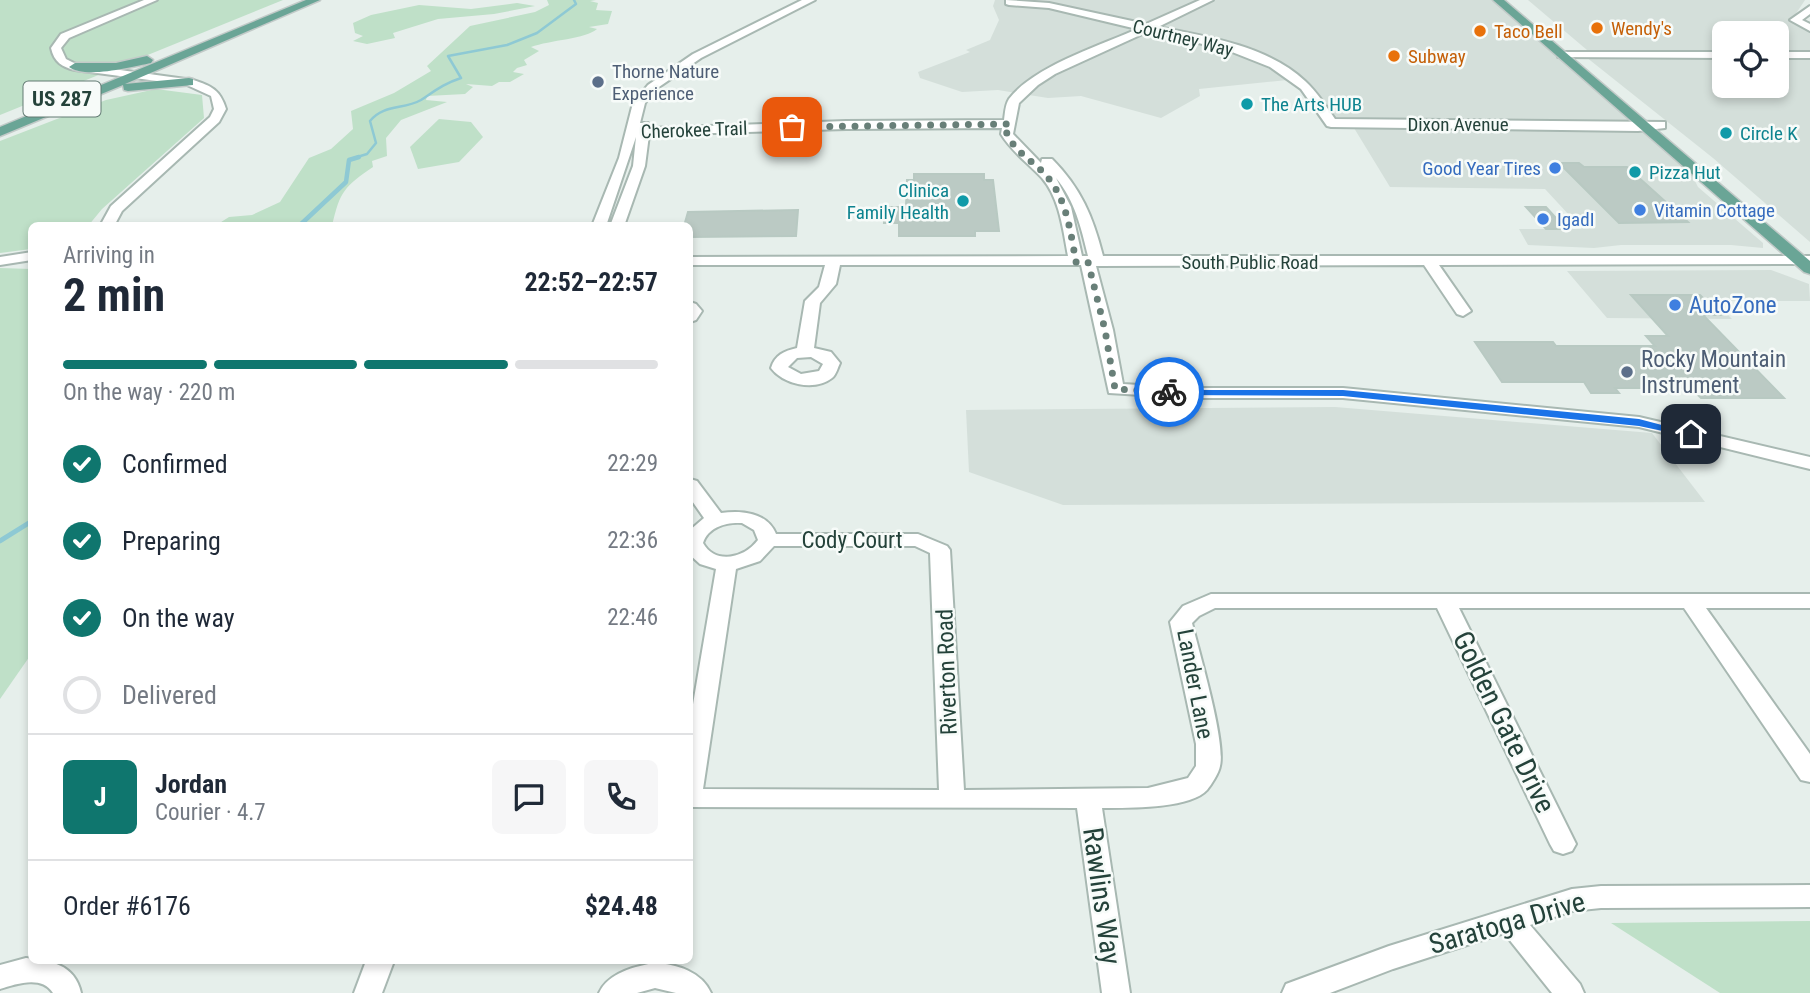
<!DOCTYPE html>
<meta charset="utf-8">
<style>
:root{--surface:#fff;--page:#f6f6f7;--text:#1f2937;--muted:#747a83;--line:#e0e1e3;--accent:#0f766e}
body{margin:0;font-family:"Roboto Condensed",sans-serif;background:var(--page);color:var(--text);height:100vh;display:flex;flex-direction:column;font-size:26px;white-space:nowrap}
*{box-sizing:border-box;margin:0}
p{font-size:23px;color:var(--muted)}
.icon{flex:none;width:38px;height:38px;fill:none;stroke:currentColor;stroke-width:2;stroke-linecap:round;stroke-linejoin:round}
.map{position:relative;flex:1;overflow:hidden}
.side{position:absolute;left:28px;top:222px;width:665px;height:742px;display:flex;flex-direction:column;background:var(--surface);border-radius:10px;box-shadow:0 4px 10px #0003}
.side>*{flex:none}
.controls{position:absolute;left:1712px;top:21px;display:grid;gap:14px}
.controls a{display:grid;place-items:center;width:77px;height:77px;border-radius:10px;background:var(--surface);box-shadow:0 4px 10px #0003;font-size:35px}
.pin{position:absolute;display:grid;place-items:center;width:60px;height:60px;color:#fff;margin:-30px;border-radius:14px;box-shadow:0 4px 10px #0006}
.courier{position:absolute;display:grid;place-items:center;width:70px;height:70px;margin:-35px;border:5px solid #1a73e8;border-radius:50%;background:#fff;color:#222;box-shadow:0 2px 9px #0007}
.summary em{font-style:normal;font-weight:700}
.summary div{display:flex;flex-direction:column-reverse}
.summary{display:flex;align-items:center;justify-content:space-between;height:119px;padding:0 35px}
h1{font-size:46px;font-weight:700;line-height:52px}
.bar{display:grid;grid-template-columns:repeat(4,1fr);gap:10px 7px;align-content:center;height:84px;padding:0 35px}
.bar i{height:9px;border-radius:5px;background:var(--line)}
.bar .current{background:var(--accent)}
.bar p{grid-column:span 4}
.line{display:flex;align-items:center;gap:18px;padding:0 35px;border-top:2px solid var(--line)}
.line div{flex:1}
.round{display:grid;place-items:center;flex:none;width:74px;height:74px;border-radius:10px;background:var(--page)}
ol{padding:0 35px;list-style:none}
li{display:flex;align-items:center;gap:21px;height:77px}
li p{margin-inline-start:auto}
li .icon{padding:7px;border-radius:50%;background:var(--accent);color:#fff;stroke-width:4}
li:last-child{color:var(--muted)}
li i{width:38px;height:38px;border:4px solid var(--line);border-radius:50%}
.map>svg:first-child{display:block}
.built{fill:#d4dfda}
.green{fill:#bfe0c8}
.lines{fill:none;stroke-linecap:round;stroke-linejoin:round}
.stream-far2{stroke:#8ec9d4;stroke-width:2.5}
.stream-far1{stroke:#8ec9d4;stroke-width:4.5}
.stream{stroke:#8ec9d4;stroke-width:5}
.building{fill:#bbcac4;stroke:#b8c9c2;stroke-width:2}
.minor-casing{stroke:#a8b8b2;stroke-width:4}
.major-casing{stroke:#c2cac8;stroke-width:3}
.minor{fill:#fff;fill-rule:evenodd}
.major{fill:#6aa596;fill-rule:evenodd}
.route{fill:#1a73e8}
.done{stroke:#687f78;stroke-width:7;stroke-dasharray:0 12.6}
.food-dot{fill:#e8710a;stroke:#f7fbf9;stroke-width:2.5}
.service-dot{fill:#5c6f8a;stroke:#f7fbf9;stroke-width:2.5}
.culture-dot{fill:#0f9aa8;stroke:#f7fbf9;stroke-width:2.5}
.shop-dot{fill:#3f7fe0;stroke:#f7fbf9;stroke-width:2.5}
.labels{text-anchor:middle;dominant-baseline:central;stroke-width:5;stroke-linejoin:round;paint-order:stroke}
.far-food-label{font-size:19px;fill:#c56008;stroke:#f7fbf9;text-anchor:start}
.far-street-label{font-size:19px;fill:#24423a;stroke:#f7fbf9}
.far-service-label{font-size:19px;fill:#4e5e75;stroke:#f7fbf9;text-anchor:start}
.far-culture-label{font-size:19px;fill:#0d838f;stroke:#f7fbf9;text-anchor:start}
.far-shop-label{font-size:19px;fill:#366cbe;stroke:#f7fbf9;text-anchor:start}
.shield{fill:#f7fbf9;stroke:#637a73;stroke-width:2}
.shield-label{font-size:21px;font-weight:bold;fill:#24423a}
.shop-label{font-size:23px;fill:#366cbe;stroke:#f7fbf9;text-anchor:start}
.service-label{font-size:23px;fill:#4e5e75;stroke:#f7fbf9;text-anchor:start}
.street-label{font-size:23px;fill:#24423a;stroke:#f7fbf9}
.near-street-label{font-size:28px;fill:#24423a;stroke:#f7fbf9}
</style>
<div class="map">
<svg width="1810" height="993" viewBox="0 0 1810 993">
<rect width="100%" height="100%" fill="#e6efeb"/>
<!-- built -->
<g class="built">
<path d="M995,0H1492L1691,173L1698,187L1763,243V248L1731,245H1621L1594,248L1528,245L1519,229H1582L1545,189L1390,187L1354,128L1325,127L1300,90L1288,80L1199,89L1200,96L1161,118L1081,96L1048,98L998,90L962,92L920,78L918,72L970,52L966,50L990,40L999,20L993,6Z"/>
<path d="M1528,0H1805L1791,21L1810,32V51H1776V33H1724V51L1587,50Z"/>
<path d="M1586,57H1724V86H1776V57H1810V242L1713,158Z"/>
<path d="M1771,270L1809,284L1810,301H1714L1732,319L1607,318L1567,271Z"/>
<path d="M1335,407L1652,433L1705,502L1063,505L969,472L966,410Z"/>
</g>
<!-- green -->
<g class="green">
<path d="M0,0H283L0,115Z"/>
<path d="M547,0H596L590,1L598,3L596,10L612,11L608,24L589,27L597,29C586,39 550,40 531,47L539,51L524,60L527,65L517,68L513,72L524,74L510,82H499L492,86L466,84L473,87L465,94L427,96L426,100L447,102L401,120L386,138L387,156L372,161L373,167C344,187 340,191 332,226H215L229,217L252,215L280,202L309,158L331,149L353,129L351,111L394,93L431,71L427,66L470,26L535,12L549,5Z"/>
<path d="M517,3L535,6L494,14L438,19L393,33L395,38L367,44L353,41L363,36L355,33L353,23L371,15L419,5L471,9Z"/>
<path d="M156,89L202,95L204,118L102,209L88,226H32L31,249L0,253V141L106,100Z"/>
<path d="M439,119L471,122L483,137L459,162L418,169L410,147Z"/>
<path d="M0,268L31,269L32,653L0,699Z"/>
<path d="M1810,921V993H1720L1611,923Z"/>
</g>
<g class="lines">
<!-- stream-far2 -->
<path class="stream-far2" d="M354,158L367,154L376,143L370,121C384,104 403,110 421,100C436,90 443,84 461,78L448,56L507,45L537,33L576,4L574,0"/>
<!-- stream-far1 -->
<path class="stream-far1" d="M299,226L346,182L349,160L359,157"/>
<!-- stream -->
<path class="stream" d="M0,541L32,521"/>
</g>
<!-- building -->
<g class="building">
<path d="M1559,163H1579L1584,167H1627L1688,222L1619,223Z"/>
<path d="M914,174H984V180H993L999,231H975V236H899V223H884L885,207H906L907,180H914Z"/>
<path d="M1526,207H1546L1566,229H1546Z"/>
<path d="M798,210L796,236L690,237V226H684L688,212Z"/>
<path d="M1631,295H1700L1720,315H1703L1784,398H1701L1691,388H1615L1619,393H1591L1584,382H1502L1475,342H1553L1556,346H1655L1646,336H1668Z"/>
</g>
<g class="lines">
<defs>
<g id="minor">
<path d="M144,0H157L69,38L61,48L66,59L76,64L193,80C212,86 220,90 226,109L219,122L122,211L114,226H100L111,206L210,117L214,109L211,96L187,85L75,70C62,67 54,62 51,48L61,34Z"/>
<path d="M802,0H815L701,58L656,89L645,103L640,123H648L650,128L846,121L1004,120C1005,114 1005,105 1009,99C1034,66 1100,46 1137,29L1049,8L1009,5L1006,4V0L1049,3L1146,24L1200,0H1213L1158,27C1206,36 1268,46 1305,81C1317,92 1326,106 1335,119L1665,122V128L1638,131L1331,127L1327,126L1301,89L1270,67L1227,50L1149,31L1055,74L1038,85L1019,103L1013,134L1041,163L1042,159H1052C1081,188 1093,217 1103,256H1810V264L1439,265L1471,311L1463,316L1457,314L1424,265L1096,266L1113,330L1123,384L1189,388H1343L1639,417L1810,457V469L1639,427L1343,398H1189L1109,393L1081,265H840L836,284L820,303L814,348L831,352L840,363C838,367 836,375 832,378C814,392 783,384 771,368C775,355 784,351 797,348L805,301L819,287L825,265H690V257L1068,256C1063,230 1060,199 1042,178C1028,163 1012,152 1001,134L1002,128L846,129L649,135L645,166L624,226H610L633,166L636,137L606,226H592L619,158L633,103L648,85L693,54ZM1056,178C1075,201 1081,227 1088,256H1082L1071,207ZM811,357L823,364L819,371L801,374L788,367L797,358Z"/>
<path d="M1810,6V14L1802,20L1810,24V31L1790,20Z"/>
<path d="M1562,52H1724V58L1558,57V53Z"/>
<rect x="1776" y="52" width="34" height="6"/>
<path d="M32,252V260L0,265V257Z"/>
<path d="M690,302L696,304L702,311L696,320L690,322Z"/>
<path d="M690,479L697,481L721,513C741,510 767,512 776,534H918L947,546L950,550L964,790L1148,788L1188,778L1196,766V744L1170,622L1183,606L1211,594H1810V608H1706L1810,754V782L1801,780L1684,608H1459L1576,844L1572,851L1563,854L1554,851L1550,844L1437,608H1215L1199,616L1192,623C1199,652 1226,742 1220,766C1219,773 1211,785 1207,790C1190,809 1127,808 1102,808L1130,993H1102L1077,808L690,807V722L716,569L700,564L690,555V530L704,518L690,498ZM742,523L754,530L758,540C745,558 715,565 703,543C708,527 726,522 742,523ZM774,546H915L930,553L939,790L703,789L736,569L760,561Z"/>
<path d="M1810,885V907L1601,908L1572,911L1530,925L1580,984L1584,993H1552L1504,933L1393,969L1330,993H1282L1286,984L1389,946L1572,889L1601,886Z"/>
<path d="M26,958C49,960 75,964 81,993H53C42,975 16,984 0,989V965Z"/>
<path d="M366,961H394L382,993H354Z"/>
<path d="M655,963C677,964 702,972 711,993H676L655,988L637,993H599C608,973 635,966 655,963Z"/>
</g>
<g id="major">
<path d="M306,0H320L125,84L189,78L193,79V85L128,91L124,90L123,85L0,136V127Z"/>
<path d="M1493,0H1504L1810,261V274L1804,272Z"/>
<path d="M147,56L153,60L151,63C132,67 85,79 69,67L75,63H116Z"/>
</g>
</defs>
<!-- minor casing -->
<use href="#minor" class="minor-casing"/>
<!-- major casing -->
<use href="#major" class="major-casing"/>
<!-- minor -->
<use href="#minor" class="minor"/>
<!-- major -->
<use href="#major" class="major"/>
</g>
<!-- route -->
<path class="route" d="M1165,390H1343L1639,419L1696,434L1691,437L1639,426L1343,396L1169,395L1164,392Z"/>
<g class="lines">
<!-- done -->
<path class="done" d="M792,127L1009,124L1006,131C1013,152 1036,162 1049,179C1067,201 1071,235 1076,262H1088L1105,330L1115,389L1169,392"/>
</g>
<!-- markers -->
<g class="food-dot">
<circle cx="1597" cy="28" r="7"/>
<circle cx="1480" cy="31" r="7"/>
<circle cx="1394" cy="56" r="7"/>
</g>
<g class="service-dot">
<circle cx="598" cy="82" r="7"/>
<circle cx="1627" cy="372" r="7"/>
</g>
<g class="culture-dot">
<circle cx="1247" cy="104" r="7"/>
<circle cx="1726" cy="133" r="7"/>
<circle cx="1635" cy="172" r="7"/>
<circle cx="963" cy="201" r="7"/>
</g>
<g class="shop-dot">
<circle cx="1555" cy="168" r="7"/>
<circle cx="1640" cy="210" r="7"/>
<circle cx="1543" cy="219" r="7"/>
<circle cx="1675" cy="305" r="7"/>
</g>
<g class="labels">
<!-- far-food labels -->
<g class="far-food-label">
<text x="1611" y="28">Wendy's</text>
<text x="1494" y="31">Taco Bell</text>
<text x="1408" y="56">Subway</text>
</g>
<!-- far-street labels -->
<g class="far-street-label">
<text transform="translate(1183 38) rotate(14)">Courtney Way</text>
<text x="1458" y="124">Dixon Avenue</text>
<text transform="translate(694 130) rotate(-2)">Cherokee Trail</text>
<text x="1250" y="262">South Public Road</text>
</g>
<!-- far-service labels -->
<g class="far-service-label">
<text x="612" y="71">Thorne Nature<tspan x="612" dy="22">Experience</tspan></text>
</g>
<!-- far-culture labels -->
<g class="far-culture-label">
<text x="1261" y="104">The Arts HUB</text>
<text x="1740" y="133">Circle K</text>
<text x="1649" y="172">Pizza Hut</text>
<text x="949" y="190" text-anchor="end">Clinica<tspan x="949" dy="22">Family Health</tspan></text>
</g>
<!-- far-shop labels -->
<g class="far-shop-label">
<text x="1541" y="168" text-anchor="end">Good Year Tires</text>
<text x="1654" y="210">Vitamin Cottage</text>
<text x="1557" y="219">IgadI</text>
</g>
<!-- shield labels -->
<rect class="shield" x="23.5" y="81.5" width="77" height="35" rx="5"/>
<g class="shield-label">
<text x="62" y="99">US 287</text>
</g>
<!-- shop labels -->
<g class="shop-label">
<text x="1689" y="305">AutoZone</text>
</g>
<!-- service labels -->
<g class="service-label">
<text x="1641" y="359">Rocky Mountain<tspan x="1641" dy="26">Instrument</tspan></text>
</g>
<!-- street labels -->
<g class="street-label">
<text x="852" y="540">Cody Court</text>
<text transform="translate(947 672) rotate(-92)">Riverton Road</text>
<text transform="translate(1195 684) rotate(79)">Lander Lane</text>
</g>
<!-- near-street labels -->
<g class="near-street-label">
<text transform="translate(1504 722) rotate(64)">Golden Gate Drive</text>
<text transform="translate(1102 896) rotate(82)">Rawlins Way</text>
<text transform="translate(1507 923) rotate(-16)">Saratoga Drive</text>
</g>
</g>
</svg>
<div class="controls">
<a><svg class="icon" aria-label="locate" viewBox="0 0 24 24"><circle cx="12" cy="12" r="6"/><path d="M12 2v4M12 18v4M2 12h4M18 12h4"/></svg></a>
</div>
<div class="pin" style="left:792px;top:127px;background:#ea580c"><svg class="icon" aria-label="bag" viewBox="0 0 24 24"><path d="M5 8h14l-1 12H6zM9 8a3 3 0 0 1 6 0"/></svg></div>
<div class="pin" style="left:1691px;top:434px;background:#1f2937"><svg class="icon" aria-label="home" viewBox="0 0 24 24"><path d="M3 11l9-7 9 7M6 9v11h12V9"/></svg></div>
<div class="courier" style="left:1169px;top:392px"><svg class="icon" aria-label="bike" viewBox="0 0 24 24"><circle cx="6" cy="16" r="4"/><circle cx="18" cy="16" r="4"/><path d="M6 16l4-8h5l3 8M10 8l3 8H6M13 5h3"/></svg></div>
<section class="side">
<div class="summary"><div><h1>2 min</h1><p>Arriving in</p></div><em>22:52–22:57</em></div>
<div class="bar"><i class="current"></i><i class="current"></i><i class="current"></i><i></i><p>On the way · 220 m</p></div>
<ol>
<li><svg class="icon" aria-label="check" viewBox="0 0 24 24"><path d="M5 12l5 5 9-10"/></svg>Confirmed<p>22:29</p></li>
<li><svg class="icon" aria-label="check" viewBox="0 0 24 24"><path d="M5 12l5 5 9-10"/></svg>Preparing<p>22:36</p></li>
<li><svg class="icon" aria-label="check" viewBox="0 0 24 24"><path d="M5 12l5 5 9-10"/></svg>On the way<p>22:46</p></li>
<li><i></i>Delivered</li>
</ol>
<div class="line" style="height:126px"><b class="round" style="background:var(--accent);color:#fff">J</b><div><b>Jordan</b><p>Courier · 4.7</p></div><a class="round"><svg class="icon" aria-label="chat" viewBox="0 0 24 24"><path d="M4 5h16v11H9l-5 4z"/></svg></a><a class="round"><svg class="icon" aria-label="phone" viewBox="0 0 24 24"><path d="M5 4h4l2 5-3 2q2 4 5 5l2-3 5 2v4C11 20 4 13 5 4z"/></svg></a></div>
<div class="line" style="height:91px"><div>Order #6176</div><b>$24.48</b></div>
</section>
</div>
